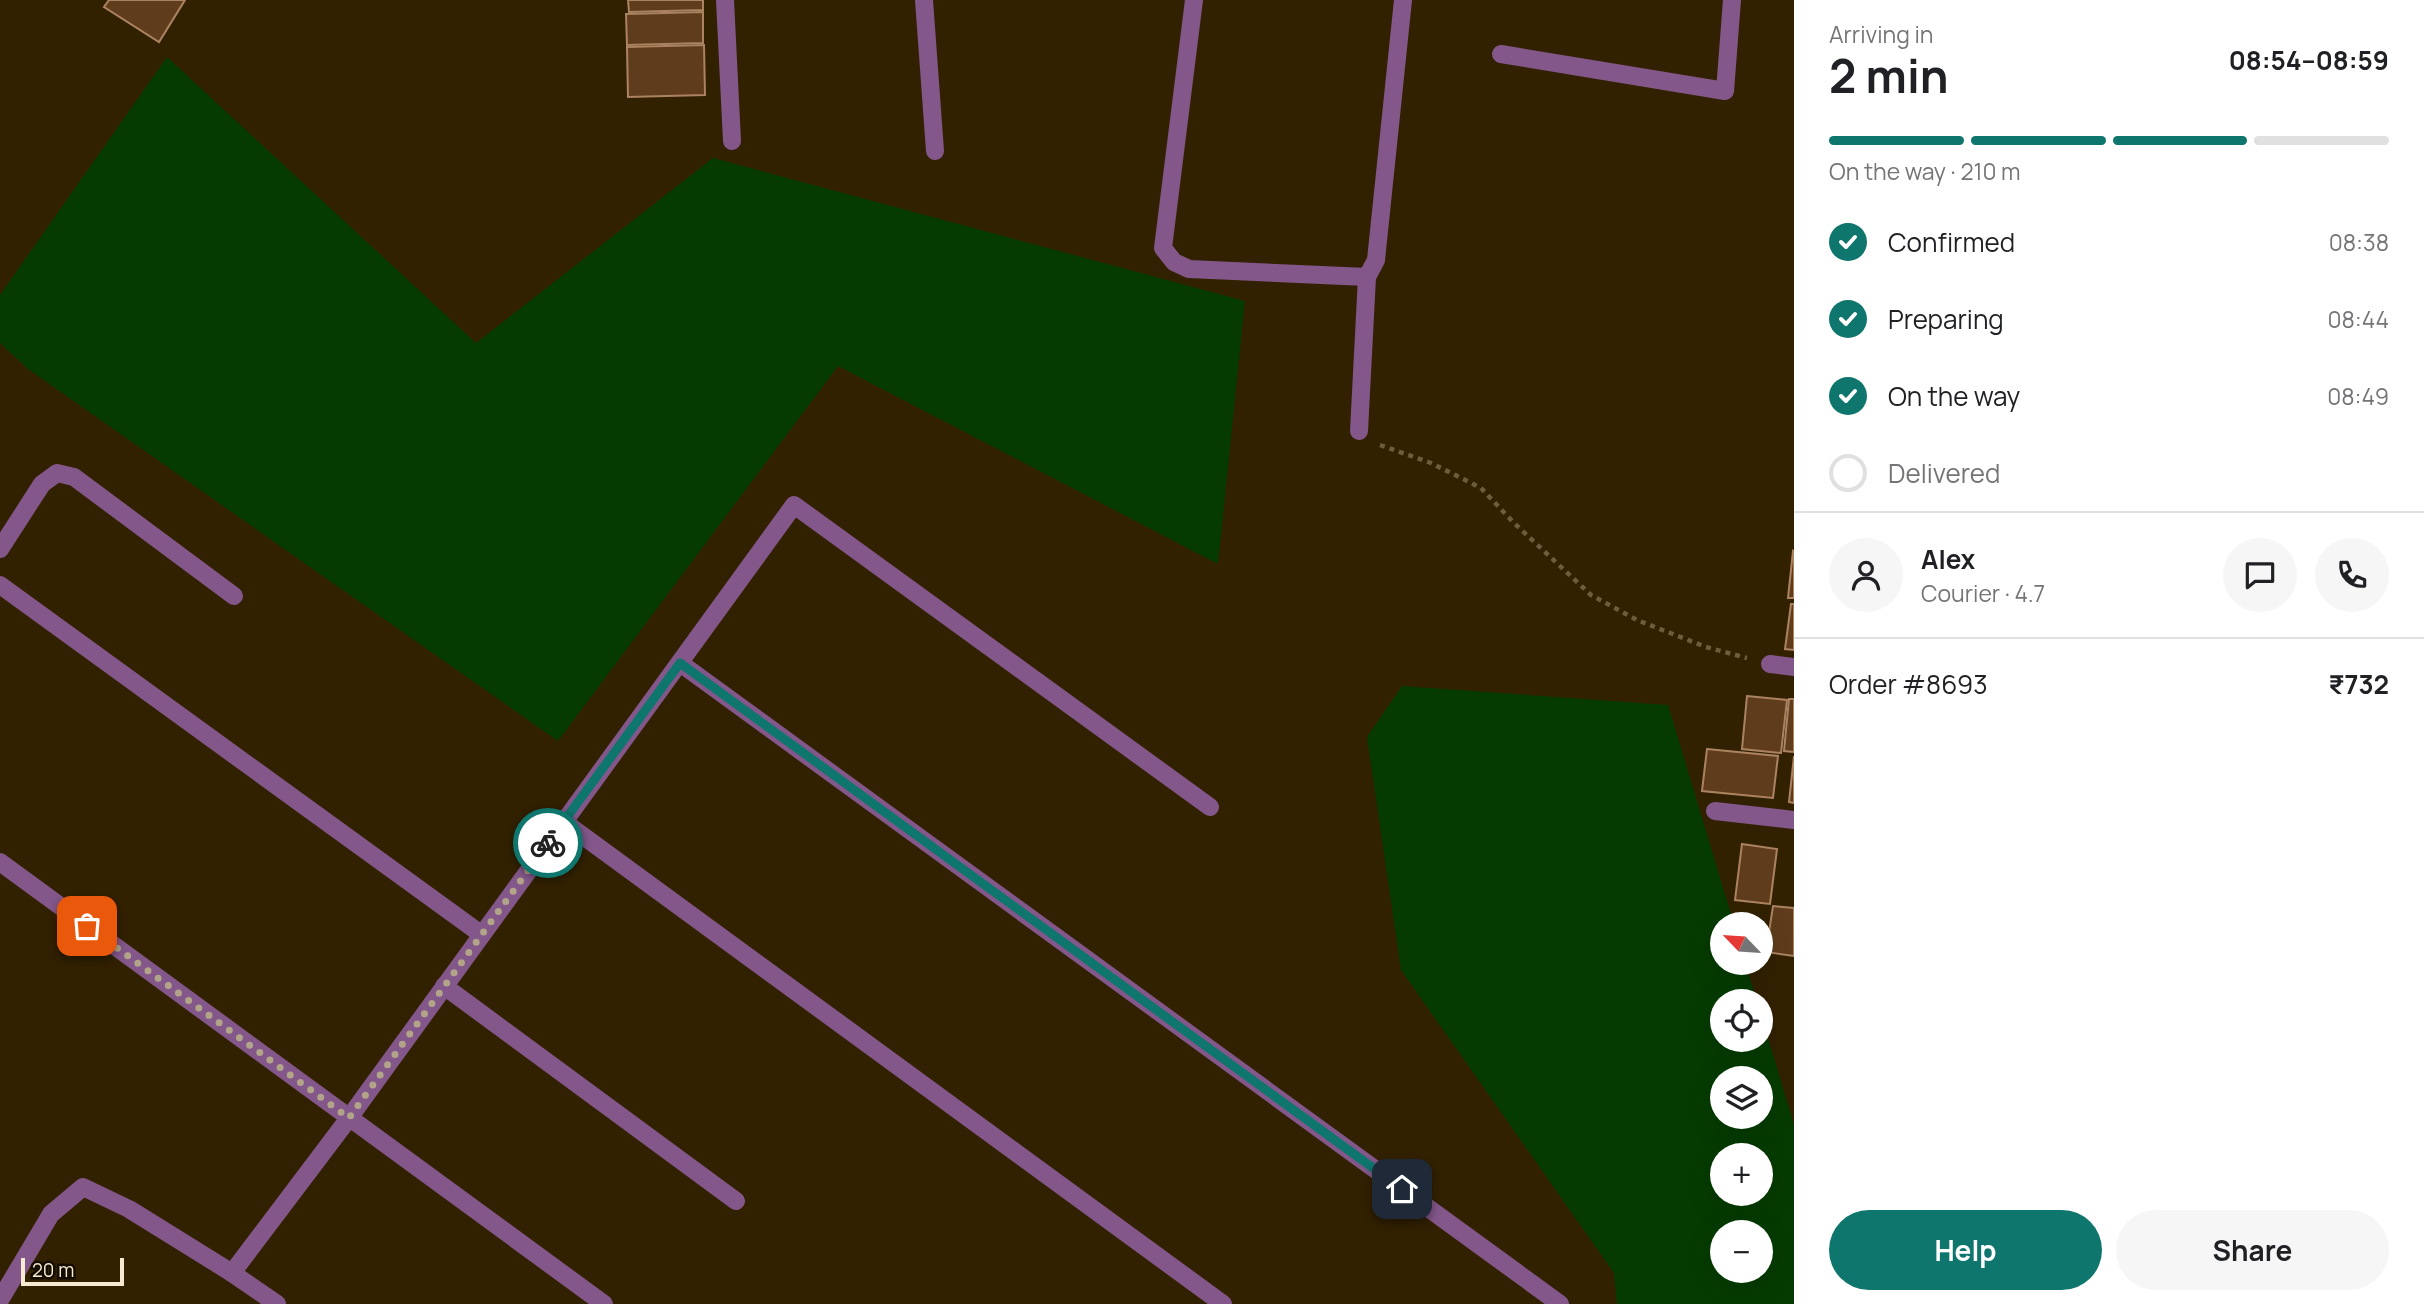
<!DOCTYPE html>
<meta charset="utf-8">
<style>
:root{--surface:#fff;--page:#f6f6f6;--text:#202124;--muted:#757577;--line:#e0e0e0;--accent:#0f766e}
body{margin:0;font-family:Manrope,sans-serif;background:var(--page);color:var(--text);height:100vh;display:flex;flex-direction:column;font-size:26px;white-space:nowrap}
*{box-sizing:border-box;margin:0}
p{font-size:23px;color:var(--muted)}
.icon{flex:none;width:38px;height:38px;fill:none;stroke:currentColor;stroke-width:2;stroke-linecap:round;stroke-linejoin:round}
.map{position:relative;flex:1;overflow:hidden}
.panel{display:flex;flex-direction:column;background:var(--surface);width:630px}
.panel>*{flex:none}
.needle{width:46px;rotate:295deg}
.fabs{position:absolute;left:1710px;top:912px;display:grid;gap:14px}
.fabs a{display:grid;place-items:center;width:63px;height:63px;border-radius:50%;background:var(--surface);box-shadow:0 7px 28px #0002;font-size:35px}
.scale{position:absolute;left:21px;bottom:18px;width:103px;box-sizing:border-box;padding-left:7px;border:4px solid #f7ead2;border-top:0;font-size:19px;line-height:24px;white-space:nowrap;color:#f7ead2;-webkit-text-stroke:5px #150c00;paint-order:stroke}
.pin{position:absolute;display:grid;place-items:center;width:60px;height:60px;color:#fff;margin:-30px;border-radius:14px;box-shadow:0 4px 10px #0006}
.courier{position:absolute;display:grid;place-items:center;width:70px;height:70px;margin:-35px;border:5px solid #0f766e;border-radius:50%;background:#fff;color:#222;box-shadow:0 2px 9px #0007}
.overview em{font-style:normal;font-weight:700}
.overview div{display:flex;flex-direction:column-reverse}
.overview{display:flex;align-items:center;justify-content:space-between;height:119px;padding:0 35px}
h1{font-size:46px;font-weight:700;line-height:52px}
.bar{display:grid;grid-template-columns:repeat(4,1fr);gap:10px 7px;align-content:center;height:84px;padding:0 35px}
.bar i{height:9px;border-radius:5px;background:var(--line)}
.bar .selected{background:var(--accent)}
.bar p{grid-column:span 4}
.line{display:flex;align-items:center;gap:18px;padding:0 35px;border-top:2px solid var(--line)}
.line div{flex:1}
.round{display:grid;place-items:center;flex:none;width:74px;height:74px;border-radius:37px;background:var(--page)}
ol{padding:0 35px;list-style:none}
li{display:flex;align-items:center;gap:21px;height:77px}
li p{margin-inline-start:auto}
li .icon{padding:7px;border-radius:50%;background:var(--accent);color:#fff;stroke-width:4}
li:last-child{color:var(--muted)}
li i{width:38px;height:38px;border:4px solid var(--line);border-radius:50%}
.primary-button{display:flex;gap:14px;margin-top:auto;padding:14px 35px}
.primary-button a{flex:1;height:80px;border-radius:42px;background:var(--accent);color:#fff;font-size:28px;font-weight:700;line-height:80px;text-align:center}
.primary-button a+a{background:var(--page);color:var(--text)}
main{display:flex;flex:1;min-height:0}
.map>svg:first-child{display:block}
.green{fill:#053b01;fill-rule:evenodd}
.building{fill:#5f3c1b;stroke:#ab8361;stroke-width:2}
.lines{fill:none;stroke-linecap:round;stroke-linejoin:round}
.path{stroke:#6d5d3f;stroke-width:4.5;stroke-dasharray:5 5;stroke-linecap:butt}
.minor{stroke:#83578a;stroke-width:18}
.done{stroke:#b2a488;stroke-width:7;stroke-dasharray:0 12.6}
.route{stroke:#0f766e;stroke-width:9}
</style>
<main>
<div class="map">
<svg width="1794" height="1304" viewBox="0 0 1794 1304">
<rect width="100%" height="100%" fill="#322100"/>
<!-- green -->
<g class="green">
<path d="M167,57L476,343L713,158L1245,301L1218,564L838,366L558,741L28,369L0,343V295Z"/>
<path d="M1402,686L1668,705L1734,924H1722V962L1745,963L1757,1001H1722V1040H1760L1761,1014L1794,1125V1304H1617L1614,1273L1401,970L1367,737ZM1722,1078H1760V1116H1722ZM1722,1155H1760V1194H1722ZM1722,1232H1760V1270H1722Z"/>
</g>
<!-- building -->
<g class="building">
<path d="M109,0H185L159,42L104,7Z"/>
<path d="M628,0H703V10L629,12Z"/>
<path d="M703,12V43L627,45L626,14Z"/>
<path d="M704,45L705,95L628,97L627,47Z"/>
<path d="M1793,551L1794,552V598H1788Z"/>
<path d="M1791,604H1794V650L1785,649Z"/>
<path d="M1747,696L1787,700L1781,753L1742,749Z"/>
<path d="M1789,699H1794V752L1784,751Z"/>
<path d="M1707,749L1778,756L1773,798L1702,791Z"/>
<path d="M1794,756V803L1789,802Z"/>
<path d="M1742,844L1777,849L1770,904L1735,900Z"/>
<path d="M1773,906L1794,908V956L1766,952Z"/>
</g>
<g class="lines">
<!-- path -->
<path class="path" d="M1380,445L1431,463L1481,488L1513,522L1591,595L1637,620L1706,647L1747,658"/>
<!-- minor -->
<g class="minor">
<path d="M725,0L732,141"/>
<path d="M924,0L935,151"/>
<path d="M1194,0L1163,248L1174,262L1189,269L1367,277L1376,260L1403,0"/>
<path d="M1501,54L1725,91L1732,0"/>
<path d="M1359,431L1367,277"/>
<path d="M0,549L42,484L57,473L74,477L234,596"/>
<path d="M0,585L481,934"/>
<path d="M680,663L1560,1304"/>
<path d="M1770,664L1794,667"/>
<path d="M1715,811L1794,820"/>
<path d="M564,822L1223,1304"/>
<path d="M0,862L604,1304"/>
<path d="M444,986L736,1201"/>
<path d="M0,1300L51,1214L83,1187L129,1209L232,1273"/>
<path d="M277,1304L232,1273L349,1118L794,505L1210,807"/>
</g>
</g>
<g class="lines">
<!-- done -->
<path class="done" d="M87,926L349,1118L548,843"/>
<!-- route -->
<path class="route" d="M548,843L680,663L1402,1189"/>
</g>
</svg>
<div class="fabs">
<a><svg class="needle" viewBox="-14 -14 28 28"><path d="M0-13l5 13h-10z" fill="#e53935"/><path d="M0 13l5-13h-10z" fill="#757577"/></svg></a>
<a><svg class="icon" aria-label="locate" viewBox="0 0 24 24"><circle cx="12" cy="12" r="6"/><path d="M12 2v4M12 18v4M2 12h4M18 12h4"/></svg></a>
<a><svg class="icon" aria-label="layers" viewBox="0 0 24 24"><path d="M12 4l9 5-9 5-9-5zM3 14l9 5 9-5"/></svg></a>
<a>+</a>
<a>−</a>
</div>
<div class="scale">20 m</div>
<div class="pin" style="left:87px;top:926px;background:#ea580c"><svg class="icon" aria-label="bag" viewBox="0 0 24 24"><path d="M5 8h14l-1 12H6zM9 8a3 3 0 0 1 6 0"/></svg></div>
<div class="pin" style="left:1402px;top:1189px;background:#1f2937"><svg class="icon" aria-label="home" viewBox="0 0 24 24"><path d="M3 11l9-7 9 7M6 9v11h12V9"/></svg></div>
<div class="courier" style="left:548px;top:843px"><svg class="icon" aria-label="bike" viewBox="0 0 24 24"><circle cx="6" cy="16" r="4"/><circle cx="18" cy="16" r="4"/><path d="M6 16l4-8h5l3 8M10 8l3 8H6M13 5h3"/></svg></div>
</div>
<section class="panel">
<div class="overview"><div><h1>2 min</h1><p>Arriving in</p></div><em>08:54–08:59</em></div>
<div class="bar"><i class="selected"></i><i class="selected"></i><i class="selected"></i><i></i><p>On the way · 210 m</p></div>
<ol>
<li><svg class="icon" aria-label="check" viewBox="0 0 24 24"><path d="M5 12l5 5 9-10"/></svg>Confirmed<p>08:38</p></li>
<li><svg class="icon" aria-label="check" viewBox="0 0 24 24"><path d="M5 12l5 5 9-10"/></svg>Preparing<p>08:44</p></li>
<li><svg class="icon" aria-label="check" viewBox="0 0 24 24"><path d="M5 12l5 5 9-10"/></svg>On the way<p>08:49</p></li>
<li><i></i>Delivered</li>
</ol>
<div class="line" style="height:126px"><a class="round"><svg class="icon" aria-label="person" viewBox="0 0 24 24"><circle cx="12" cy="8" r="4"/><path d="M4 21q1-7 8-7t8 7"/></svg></a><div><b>Alex</b><p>Courier · 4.7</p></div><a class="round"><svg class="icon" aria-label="chat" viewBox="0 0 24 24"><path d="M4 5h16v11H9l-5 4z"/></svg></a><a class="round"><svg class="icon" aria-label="phone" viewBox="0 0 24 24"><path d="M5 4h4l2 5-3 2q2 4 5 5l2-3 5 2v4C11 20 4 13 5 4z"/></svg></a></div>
<div class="line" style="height:91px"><div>Order #8693</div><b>₹732</b></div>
<div class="primary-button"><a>Help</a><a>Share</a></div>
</section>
</main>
